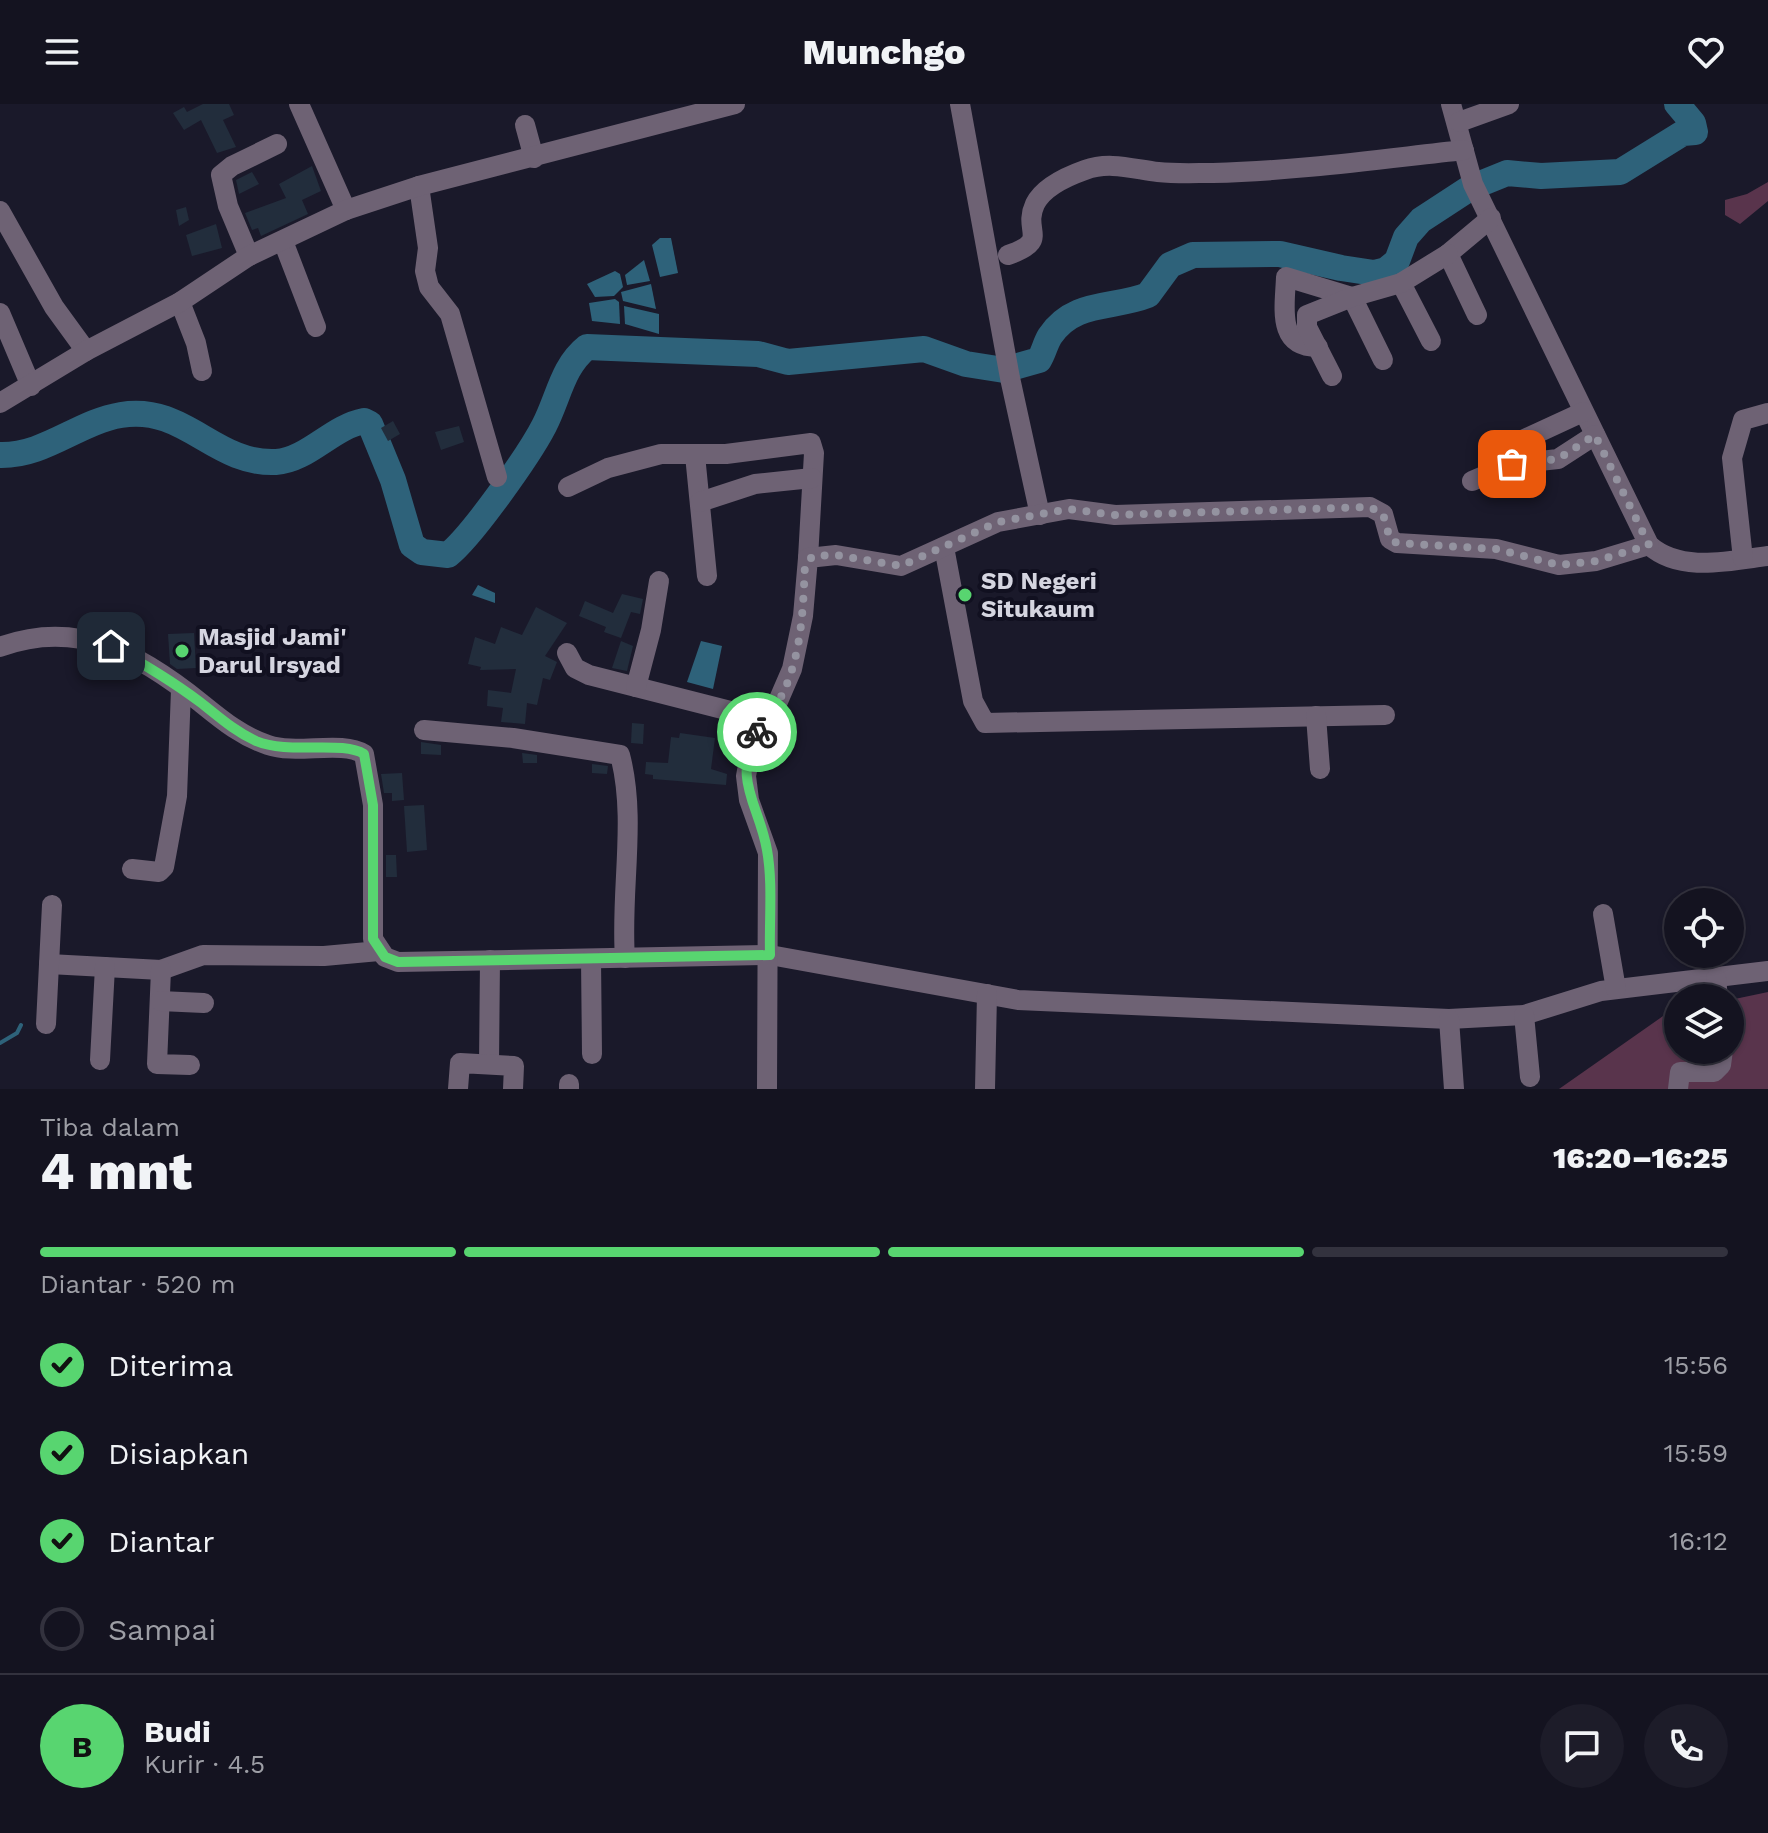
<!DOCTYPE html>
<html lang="id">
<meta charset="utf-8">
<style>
:root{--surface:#141320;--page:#1d1c29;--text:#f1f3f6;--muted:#9d9ea5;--line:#33323e;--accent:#58d570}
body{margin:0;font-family:"Work Sans",sans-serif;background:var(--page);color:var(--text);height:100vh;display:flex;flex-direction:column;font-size:30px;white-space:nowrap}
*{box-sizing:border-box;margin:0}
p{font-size:26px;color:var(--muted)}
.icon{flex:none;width:44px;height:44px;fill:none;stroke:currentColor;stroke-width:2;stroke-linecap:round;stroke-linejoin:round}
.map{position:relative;height:985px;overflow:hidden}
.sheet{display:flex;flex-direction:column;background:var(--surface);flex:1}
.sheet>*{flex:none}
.controls{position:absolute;left:1664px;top:784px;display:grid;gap:16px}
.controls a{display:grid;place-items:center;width:80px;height:80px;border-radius:50%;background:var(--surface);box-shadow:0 2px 6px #0004,0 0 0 2px var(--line);font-size:40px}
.pin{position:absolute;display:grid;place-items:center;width:68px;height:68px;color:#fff;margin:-34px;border-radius:16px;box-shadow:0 4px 12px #0006}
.courier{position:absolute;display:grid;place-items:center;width:80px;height:80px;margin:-40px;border:6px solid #58d570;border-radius:50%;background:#fff;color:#222;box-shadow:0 2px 10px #0007}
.headline em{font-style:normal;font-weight:800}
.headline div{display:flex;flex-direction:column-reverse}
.headline{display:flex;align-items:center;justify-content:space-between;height:136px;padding:0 40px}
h1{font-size:52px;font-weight:800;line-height:60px}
.bar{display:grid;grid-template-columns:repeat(4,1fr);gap:12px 8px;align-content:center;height:96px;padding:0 40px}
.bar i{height:10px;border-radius:6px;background:var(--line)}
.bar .on{background:var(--accent)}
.bar p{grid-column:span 4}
.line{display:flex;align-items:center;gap:20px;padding:0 40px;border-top:2px solid var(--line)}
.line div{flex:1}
.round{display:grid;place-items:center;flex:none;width:84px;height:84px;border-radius:42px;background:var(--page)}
ol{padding:0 40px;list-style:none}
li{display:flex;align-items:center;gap:24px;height:88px}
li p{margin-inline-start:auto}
li .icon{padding:8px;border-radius:50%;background:var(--accent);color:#111;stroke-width:4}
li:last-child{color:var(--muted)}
li i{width:44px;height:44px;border:4px solid var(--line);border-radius:50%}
header{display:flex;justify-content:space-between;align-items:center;height:104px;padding:0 40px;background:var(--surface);font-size:36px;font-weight:800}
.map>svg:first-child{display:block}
.green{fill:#59344c}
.water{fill:#2e627a}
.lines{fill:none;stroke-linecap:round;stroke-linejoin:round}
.stream{stroke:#2e627a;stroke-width:4}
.river{stroke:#2e627a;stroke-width:26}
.building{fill:#222d3c}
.minor{stroke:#6e6274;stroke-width:20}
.done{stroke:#9493a0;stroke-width:8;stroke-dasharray:0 14.4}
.route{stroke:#58d570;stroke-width:10}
.poi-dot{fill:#58d570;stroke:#111020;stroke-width:3}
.labels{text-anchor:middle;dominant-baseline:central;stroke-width:8;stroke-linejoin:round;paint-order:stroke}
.poi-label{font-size:24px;font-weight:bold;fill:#d5d5e0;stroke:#111020;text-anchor:start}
</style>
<header><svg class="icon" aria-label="menu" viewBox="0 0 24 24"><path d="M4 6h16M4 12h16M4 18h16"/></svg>Munchgo<svg class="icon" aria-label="heart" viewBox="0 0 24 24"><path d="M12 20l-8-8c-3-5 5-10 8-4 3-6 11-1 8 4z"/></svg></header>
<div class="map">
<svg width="1768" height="985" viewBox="0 0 1768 985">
<rect width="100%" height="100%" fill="#1a192a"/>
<!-- green -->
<g class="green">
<path d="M1768,78V97L1740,120L1725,111V96L1747,90Z"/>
<path d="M1768,888V985H1559L1666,910L1678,907V946H1730V896Z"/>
</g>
<!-- water -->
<g class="water">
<path d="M671,134L678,169L660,173L652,141L660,134Z"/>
<path d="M644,156L650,177L627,181L625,171Z"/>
<path d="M615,167L620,170L623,183L614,192L595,193L587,180Z"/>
<path d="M651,180L656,205L623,197L621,188Z"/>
<path d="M615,195L619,198L620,220L592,217L589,199Z"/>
<path d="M624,202L659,210V230L625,220Z"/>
<path d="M478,481L495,489V499L472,491Z"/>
<path d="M701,537L722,542L713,585L687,578Z"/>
</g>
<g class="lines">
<!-- stream -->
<path class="stream" d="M0,939L17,929L21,921"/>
<!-- river -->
<path class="river" d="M0,351C45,352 78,318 121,311C185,300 214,361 276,358C308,356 332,323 364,317L370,320L393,376L412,441L422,448L448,451C472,432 529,351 544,322C559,293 562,263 587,243L758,250L788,258L924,245L966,260L1004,266L1039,256C1044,248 1045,240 1050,232C1074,196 1113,205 1148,191L1170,161L1193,151L1280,150L1341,164L1374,169L1386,166L1397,157L1406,133L1421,116L1470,84L1507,69L1541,72L1620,68L1683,29L1695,28L1693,19L1677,0"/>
</g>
<!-- building -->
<g class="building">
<path d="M203,0H229L234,11L223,16L236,43L217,49L201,16L184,26L173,9L184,3L187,8Z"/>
<path d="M312,62L321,87L302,96L308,110L261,132L258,124L252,126L245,109L286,94L279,80Z"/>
<path d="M252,68L259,80L239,90L236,76Z"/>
<path d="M186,103L189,116L179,122L176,106Z"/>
<path d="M216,120L222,144L192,152L186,131Z"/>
<path d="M393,317L400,330L388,337L381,324Z"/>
<path d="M459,322L464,338L441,346L435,328Z"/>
<path d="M622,490L643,495L640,510L631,508L621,534L604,528L606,523L579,512L585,497L613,509Z"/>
<path d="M536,503L567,519L545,552L557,558L550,576L543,574L537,601L527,599L525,620L501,618L503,604L487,602L488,586L511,589L516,565L480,566L481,563L468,560L475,533L495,540L501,523L522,531Z"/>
<path d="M194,529L196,564L177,565L170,560L168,530Z"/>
<path d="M621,537L633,542L627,567L612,564Z"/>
<path d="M632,619L644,620L643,640L631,639Z"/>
<path d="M722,620L741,624L739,635L720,632Z"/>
<path d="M680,629L715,634L711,665L727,670L726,681L653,675V671L645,670L646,658L668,659L671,633L679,634Z"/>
<path d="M421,638L441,641V651L421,650Z"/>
<path d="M522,649L537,651V659H523Z"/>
<path d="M592,660L608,662L607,670L592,669Z"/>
<path d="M402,669L404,696L392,697V689H384L381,670Z"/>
<path d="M424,701L427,746L407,748L404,702Z"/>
<path d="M386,751H396L397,773H386Z"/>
</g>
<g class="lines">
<!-- minor -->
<g class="minor">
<path d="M299,0L346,106"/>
<path d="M960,0L1010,274L1040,411"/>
<path d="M1451,0L1473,80L1649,441C1680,469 1729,457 1768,452"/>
<path d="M1459,18L1509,0"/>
<path d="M525,21L534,54"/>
<path d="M419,82L428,144L425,167L429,183L450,210L497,373"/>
<path d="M0,107L54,203L86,247"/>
<path d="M283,137L316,223"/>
<path d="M1008,151C1051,136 1022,128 1035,100C1044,82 1068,72 1085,66C1109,57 1133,65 1158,68C1176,70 1195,69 1213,69C1297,67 1381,55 1464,46"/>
<path d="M249,152L228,102L221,71L232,62L277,40"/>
<path d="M1401,179L1431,237"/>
<path d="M180,198L196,239L202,267"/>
<path d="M0,209L31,282"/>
<path d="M1477,211L1448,150L1491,114"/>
<path d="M1318,243C1276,243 1285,203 1286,173L1352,193L1383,256"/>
<path d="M1332,272L1307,223V211L1352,193L1401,179L1448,150"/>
<path d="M0,299L86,247L180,198L249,152L346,106L419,82L735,0"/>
<path d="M1518,338L1583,308"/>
<path d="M695,351L707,472"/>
<path d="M1472,377L1512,360L1558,355L1595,331"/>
<path d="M568,383L608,364L661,350H726L811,339L814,349L808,454"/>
<path d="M700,398L755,380L812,374"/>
<path d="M944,443L973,597L985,619L1385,611"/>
<path d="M1743,455L1732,354L1743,316L1768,309"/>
<path d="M0,543C78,514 140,550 201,599C222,616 241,632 268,641C297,651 341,636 364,650L373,701V835L385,853L398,858L770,851L1018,896L1449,915L1524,911L1601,887L1768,867"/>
<path d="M567,549L575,564L589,571L746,611L761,622"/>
<path d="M636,583L651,526L659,477"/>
<path d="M1316,612L1320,665"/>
<path d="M424,626L513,634L620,651C637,715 620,788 625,854"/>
<path d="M132,765L159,768L164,763L177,692L181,586"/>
<path d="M1603,810L1616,885"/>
<path d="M591,855L592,950"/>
<path d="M49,860L161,866L203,851L324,852L379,847"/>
<path d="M161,866L157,960L190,961"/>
<path d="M1716,874L1718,894"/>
<path d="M160,897L204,899"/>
<path d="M1524,911L1530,973"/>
<path d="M1449,915L1454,985"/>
<path d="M46,920L52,801"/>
<path d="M100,956L105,863"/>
<path d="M489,960L490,856"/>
<path d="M458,985L460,959L514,962L513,985"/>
<path d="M569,985V980"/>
<path d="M767,985L768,749L749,696L746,672L752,640L776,602L792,565L803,512L808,454L836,451L901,462L998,418L1069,405L1115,411L1370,403L1383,410L1390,435L1397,439L1496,445L1559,461L1596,457L1649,441"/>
<path d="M985,985L987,890"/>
<path d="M1678,985L1680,968H1714L1721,961L1723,946"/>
</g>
</g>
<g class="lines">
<!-- done -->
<path class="done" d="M757,628C765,615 775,604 782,591C802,550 803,505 805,460L813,452L836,451L901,462L998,418L1069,405L1115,411L1370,403L1383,410L1390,435L1397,439L1496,445L1559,461L1596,457L1649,441L1595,331L1558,355L1512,360"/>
<!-- route -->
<path class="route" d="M111,542C142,559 172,577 200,598C218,612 234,627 256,637C289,651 342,636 364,650L373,701V835L385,853L398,858L770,851C769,817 773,779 767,746C759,700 732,677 757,628"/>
</g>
<!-- markers -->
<g class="poi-dot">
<circle cx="965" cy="491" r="8"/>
<circle cx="182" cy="547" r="8"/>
</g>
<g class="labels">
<!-- poi labels -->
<g class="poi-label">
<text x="981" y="477">SD Negeri<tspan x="981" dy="28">Situkaum</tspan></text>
<text x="198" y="533">Masjid Jami'<tspan x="198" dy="28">Darul Irsyad</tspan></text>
</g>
</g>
</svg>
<div class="controls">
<a><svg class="icon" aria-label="locate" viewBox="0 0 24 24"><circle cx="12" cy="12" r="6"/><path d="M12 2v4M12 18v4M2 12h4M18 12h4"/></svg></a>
<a><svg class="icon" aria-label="layers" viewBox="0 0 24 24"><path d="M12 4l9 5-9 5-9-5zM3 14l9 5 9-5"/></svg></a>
</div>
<div class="pin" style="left:1512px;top:360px;background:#ea580c"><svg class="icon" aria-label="bag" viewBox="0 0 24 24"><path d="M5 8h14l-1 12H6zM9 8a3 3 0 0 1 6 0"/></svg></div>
<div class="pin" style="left:111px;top:542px;background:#1f2937"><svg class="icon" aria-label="home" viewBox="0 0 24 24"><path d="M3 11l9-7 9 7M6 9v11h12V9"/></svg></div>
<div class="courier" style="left:757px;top:628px"><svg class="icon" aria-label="bike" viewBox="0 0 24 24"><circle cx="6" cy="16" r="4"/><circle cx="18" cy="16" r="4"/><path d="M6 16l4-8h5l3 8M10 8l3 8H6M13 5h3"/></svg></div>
</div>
<section class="sheet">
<div class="headline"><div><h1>4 mnt</h1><p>Tiba dalam</p></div><em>16:20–16:25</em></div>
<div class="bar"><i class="on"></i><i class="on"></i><i class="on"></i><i></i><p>Diantar · 520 m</p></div>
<ol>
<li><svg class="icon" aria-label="check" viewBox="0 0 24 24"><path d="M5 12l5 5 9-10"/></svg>Diterima<p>15:56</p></li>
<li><svg class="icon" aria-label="check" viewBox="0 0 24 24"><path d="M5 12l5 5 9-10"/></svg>Disiapkan<p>15:59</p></li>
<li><svg class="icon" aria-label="check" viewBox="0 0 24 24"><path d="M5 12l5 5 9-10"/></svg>Diantar<p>16:12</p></li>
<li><i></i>Sampai</li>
</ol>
<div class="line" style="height:144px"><b class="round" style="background:var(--accent);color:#111">B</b><div><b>Budi</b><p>Kurir · 4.5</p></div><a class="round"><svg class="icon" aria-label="chat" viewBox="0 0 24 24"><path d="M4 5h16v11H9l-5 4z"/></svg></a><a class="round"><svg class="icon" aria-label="phone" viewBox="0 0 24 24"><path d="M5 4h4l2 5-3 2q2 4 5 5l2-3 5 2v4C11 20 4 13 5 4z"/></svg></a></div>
</section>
